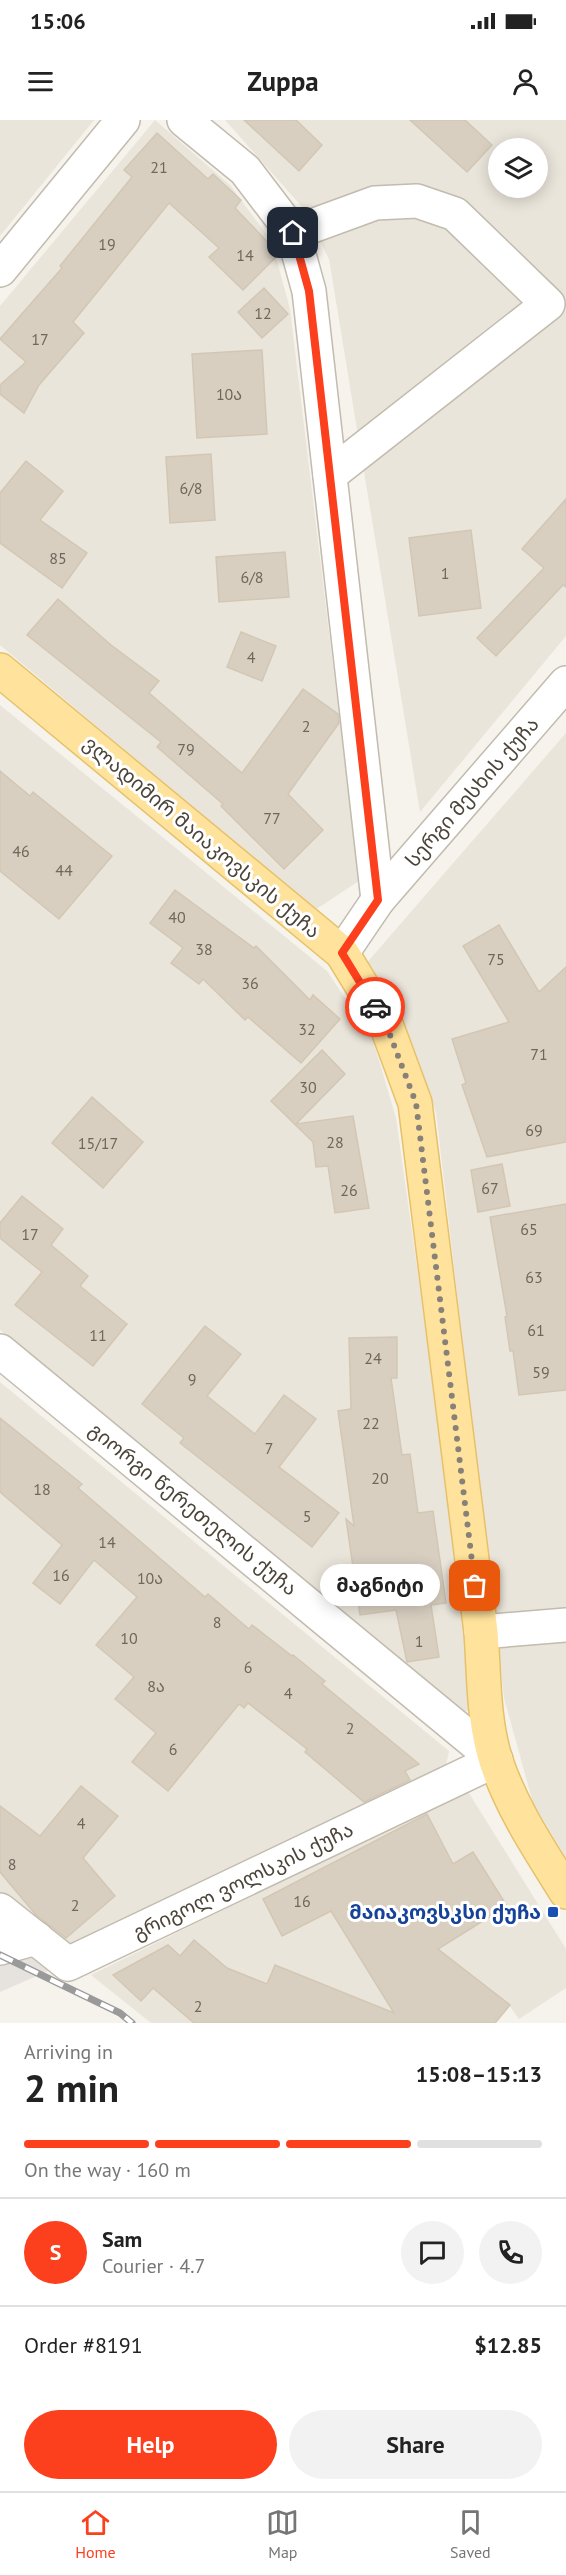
<!DOCTYPE html>
<meta charset="utf-8">
<style>
:root{--surface:#fff;--page:#f2f2f2;--text:#222;--muted:#767676;--line:#e0e0e0;--accent:#fc3f1d}
body{margin:0;font-family:"PT Sans","Noto Sans Georgian",sans-serif;background:var(--page);color:var(--text);height:100vh;display:flex;flex-direction:column;font-size:22px;white-space:nowrap}
*{box-sizing:border-box;margin:0}
p{font-size:20px;color:var(--muted)}
.icon{flex:none;width:33px;height:33px;fill:none;stroke:currentColor;stroke-width:2;stroke-linecap:round;stroke-linejoin:round}
.map{position:relative;height:1903px;overflow:hidden}
.details{display:flex;flex-direction:column;background:var(--surface);flex:1}
.details>*{flex:none}
.fabs{position:absolute;left:488px;top:18px;display:grid;gap:12px}
.fabs a{display:grid;place-items:center;width:60px;height:60px;border-radius:50%;background:var(--surface);box-shadow:0 3px 15px #0003;font-size:30px}
.pin{position:absolute;display:grid;place-items:center;width:51px;height:51px;color:#fff;margin:-26px;border-radius:12px;box-shadow:0 3px 9px #0006}
.courier{position:absolute;display:grid;place-items:center;width:60px;height:60px;margin:-30px;border:4px solid #fc3f1d;border-radius:50%;background:#fff;color:#222;box-shadow:0 2px 8px #0007}
.bubble{position:absolute;height:42px;border-radius:21px;background:var(--surface);box-shadow:0 3px 15px #0003;font-size:20px;font-weight:700;line-height:42px;text-align:center}
.overview em{font-style:normal;font-weight:700}
.overview div{display:flex;flex-direction:column-reverse}
.overview{display:flex;align-items:center;justify-content:space-between;height:102px;padding:0 24px}
h1{font-size:39px;font-weight:700;line-height:45px}
.bar{display:grid;grid-template-columns:repeat(4,1fr);gap:9px 6px;align-content:center;height:72px;padding:0 24px}
.bar i{height:8px;border-radius:4px;background:var(--line)}
.bar .active{background:var(--accent)}
.bar p{grid-column:span 4}
.line{display:flex;align-items:center;gap:15px;padding:0 24px;border-top:2px solid var(--line)}
.line div{flex:1}
.round{display:grid;place-items:center;flex:none;width:63px;height:63px;border-radius:32px;background:var(--page)}
.primary-button{display:flex;gap:12px;margin-top:auto;padding:12px 24px}
.primary-button a{flex:1;height:69px;border-radius:36px;background:var(--accent);color:#fff;font-size:24px;font-weight:700;line-height:69px;text-align:center}
.primary-button a+a{background:var(--page);color:var(--text)}
.status{display:flex;justify-content:space-between;align-items:center;height:42px;padding:0 30px;background:var(--surface);direction:ltr}
.status svg{height:16px;fill:currentColor}
header{display:flex;justify-content:space-between;align-items:center;height:78px;padding:0 24px;background:var(--surface);font-size:27px;font-weight:700}
.dock{display:flex;justify-content:space-around;align-items:center;height:84px;border-top:2px solid var(--line);background:var(--surface);font-size:16px;color:var(--muted)}
.dock a{display:grid;justify-items:center;gap:3px}
.dock .active{color:var(--accent)}
.map>svg:first-child{display:block}
.residential{fill:#eae5da;fill-rule:evenodd}
.industrial{fill:#e6e2dd}
.building{fill:#d8cfc1;stroke:#d3c7b4;stroke-width:1.5}
.lines{fill:none;stroke-linecap:round;stroke-linejoin:round}
.minor-casing{stroke:#c2bbae;stroke-width:36}
.major-casing{stroke:#e6c16a;stroke-width:36}
.minor{stroke:#fff;stroke-width:33}
.major{stroke:#ffe39c;stroke-width:33}
.rail-casing{stroke:#9a9a9a;stroke-width:7}
.rail{stroke:#fff;stroke-width:4.5;stroke-dasharray:14;stroke-linecap:butt}
.done{stroke:#878178;stroke-width:6;stroke-dasharray:0 10.8}
.route{stroke:#fc3f1d;stroke-width:8}
.transit-dot{fill:#1a4fb4;stroke:#fff;stroke-width:2}
.labels{text-anchor:middle;dominant-baseline:central;stroke-width:6;stroke-linejoin:round;paint-order:stroke}
.number-label{font-size:16px;fill:#6e675b}
.street-label{font-size:20px;fill:#4b4439;stroke:#fff}
.transit-label{font-size:20px;font-weight:bold;fill:#164399;stroke:#fff;text-anchor:end}
</style>
<div class="status"><b>15:06</b><svg viewBox="0 0 49 12"><path d="M0 12V9h3v3zM5 12V6h3v6zM10 12V3h3v9zM15 12V0h3v12zM26 1h20v11H26zM47 4h2v5h-2z"/></svg></div>
<header><svg class="icon" aria-label="menu" viewBox="0 0 24 24"><path d="M4 6h16M4 12h16M4 18h16"/></svg>Zuppa<svg class="icon" aria-label="person" viewBox="0 0 24 24"><circle cx="12" cy="8" r="4"/><path d="M4 21q1-7 8-7t8 7"/></svg></header>
<div class="map">
<svg width="566" height="1903" viewBox="0 0 566 1903">
<rect width="100%" height="100%" fill="#f6f3ec"/>
<!-- residential -->
<g class="residential">
<path d="M0,0H94L0,116Z"/>
<path d="M155,0L230,65L272,122L290,189L359,761L315,790L0,525V186Z"/>
<path d="M225,0H566V516L420,692L329,139L303,88ZM498,28H537V68H498Z"/>
<path d="M0,585L327,851L373,920L396,998L479,1587L457,1594L0,1210Z"/>
<path d="M566,613V1738L533,1683L504,1578L436,992L408,918L364,846Z"/>
<path d="M0,1262L449,1631L446,1645L83,1832L63,1831L0,1780Z"/>
<path d="M467,1670L566,1829V1868L519,1899L509,1885L495,1903H151L91,1855Z"/>
</g>
<!-- industrial -->
<path class="industrial" d="M0,1813L48,1851L0,1872Z"/>
<!-- building -->
<g class="building">
<path d="M244,0H296L322,25L299,51Z"/>
<path d="M410,0H465L492,25L467,52Z"/>
<path d="M157,13L208,59L213,54L241,80L235,88L279,134L243,170L209,137L219,128L169,83L73,202L84,213L39,265L24,293L0,274V265L26,242L0,219L62,148L60,146L132,57L124,50Z"/>
<path d="M264,168L288,194L262,218L238,192Z"/>
<path d="M262,230L267,314L197,318L192,234Z"/>
<path d="M211,334L215,400L170,403L166,337Z"/>
<path d="M26,341L63,371L40,400L87,433L62,468L0,423V373Z"/>
<path d="M566,379V467L563,465L496,536L477,518L544,448L522,429Z"/>
<path d="M471,410L481,488L419,496L409,418Z"/>
<path d="M285,432L289,477L219,482L216,437Z"/>
<path d="M58,479L111,525L159,561L149,573L242,653L303,569L338,594L339,603L288,674L323,710L284,749L221,686L223,684L157,627L161,622L27,515Z"/>
<path d="M241,512L276,526L262,561L227,547Z"/>
<path d="M0,651L30,676L33,672L112,736L59,799L0,751Z"/>
<path d="M175,770L254,828L256,826L310,880L313,875L340,899L301,943L248,897L245,900L203,859L199,864L171,843L183,828L150,803Z"/>
<path d="M499,805L539,872L566,847V1022L487,1037L462,965L466,963L452,919L509,902L463,826Z"/>
<path d="M322,930L345,954L296,1004L353,996L369,1088L335,1093L328,1046L316,1047L313,1022L271,981Z"/>
<path d="M92,977L143,1022L103,1068L52,1023Z"/>
<path d="M502,1044L510,1086L478,1092L471,1050Z"/>
<path d="M22,1076L63,1109L51,1125L88,1156L80,1166L127,1204L93,1246L15,1185L42,1152L0,1118V1103Z"/>
<path d="M566,1084V1270L519,1275L513,1231H510L505,1197L507,1196L490,1097Z"/>
<path d="M205,1206L241,1234L207,1276L255,1314L284,1275L316,1299L279,1347L339,1393L312,1427L180,1323L184,1318L142,1284Z"/>
<path d="M397,1217V1258H391L402,1335L410,1334L418,1393L433,1391L446,1483L431,1485L439,1537L407,1542L396,1490L360,1495L346,1399L354,1406L338,1291L351,1289L349,1218Z"/>
<path d="M0,1298L82,1364L78,1368L205,1477L208,1474L249,1509L252,1505L292,1536L293,1535L325,1561L322,1564L419,1644L405,1651L410,1660L364,1682L305,1632L307,1629L248,1583L244,1588L239,1584L168,1671L132,1642L156,1613L115,1579L134,1557L96,1525L137,1477L94,1440L60,1484L33,1463L62,1425L0,1372Z"/>
<path d="M81,1666L118,1696L83,1738L115,1776L66,1818L36,1795L0,1752V1686L40,1716Z"/>
<path d="M427,1694L453,1744L473,1732L507,1786L438,1829L510,1885L495,1903H194L153,1868L141,1881L113,1855L168,1825L180,1836L194,1820L227,1848L267,1864L275,1845L394,1893L331,1791L282,1816L263,1779Z"/>
</g>
<g class="lines">
<defs>
<g id="minor">
<path d="M184,0L245,50L293,113L309,171L378,780"/>
<path d="M293,113L375,83L417,81L455,94L548,184L330,355"/>
<path d="M0,150L123,0"/>
<path d="M342,833L378,780L566,563"/>
<path d="M0,1231L496,1640L68,1844L0,1790"/>
<path d="M481,1512L566,1505"/>
<path d="M0,1828L36,1818"/>
</g>
<path id="major" d="M0,550L342,833L387,907L415,983L481,1512C484,1554 483,1601 496,1641C512,1689 540,1730 566,1772"/>
</defs>
<!-- minor casing -->
<use href="#minor" class="minor-casing"/>
<!-- major casing -->
<use href="#major" class="major-casing"/>
<!-- minor -->
<use href="#minor" class="minor"/>
<!-- major -->
<use href="#major" class="major"/>
<defs>
<path id="rail" d="M0,1835L120,1893L132,1903"/>
</defs>
<!-- rail casing -->
<use href="#rail" class="rail-casing"/>
<!-- rail -->
<use href="#rail" class="rail"/>
</g>
<g class="lines">
<!-- done -->
<path class="done" d="M375,887L387,907L416,983L475,1466"/>
<!-- route -->
<path class="route" d="M293,113L309,171L378,780L342,833L375,887"/>
</g>
<!-- markers -->
<rect class="transit-dot" x="547" y="1786" width="12" height="12" rx="3"/>
<g class="labels">
<!-- number labels -->
<g class="number-label">
<text x="159" y="47">21</text>
<text x="107" y="124">19</text>
<text x="245" y="135">14</text>
<text x="263" y="193">12</text>
<text x="40" y="219">17</text>
<text x="229" y="274">10ა</text>
<text x="191" y="368">6/8</text>
<text x="58" y="438">85</text>
<text x="445" y="453">1</text>
<text x="252" y="457">6/8</text>
<text x="251" y="537">4</text>
<text x="306" y="606">2</text>
<text x="186" y="629">79</text>
<text x="272" y="698">77</text>
<text x="21" y="731">46</text>
<text x="64" y="750">44</text>
<text x="177" y="797">40</text>
<text x="204" y="829">38</text>
<text x="496" y="839">75</text>
<text x="250" y="863">36</text>
<text x="307" y="909">32</text>
<text x="539" y="934">71</text>
<text x="308" y="967">30</text>
<text x="534" y="1010">69</text>
<text x="335" y="1022">28</text>
<text x="98" y="1023">15/17</text>
<text x="490" y="1068">67</text>
<text x="349" y="1070">26</text>
<text x="529" y="1109">65</text>
<text x="30" y="1114">17</text>
<text x="534" y="1157">63</text>
<text x="536" y="1210">61</text>
<text x="98" y="1215">11</text>
<text x="373" y="1238">24</text>
<text x="541" y="1252">59</text>
<text x="192" y="1259">9</text>
<text x="371" y="1303">22</text>
<text x="269" y="1328">7</text>
<text x="380" y="1358">20</text>
<text x="42" y="1369">18</text>
<text x="307" y="1396">5</text>
<text x="107" y="1422">14</text>
<text x="61" y="1455">16</text>
<text x="150" y="1458">10ა</text>
<text x="217" y="1502">8</text>
<text x="129" y="1518">10</text>
<text x="419" y="1521">1</text>
<text x="248" y="1547">6</text>
<text x="156" y="1566">8ა</text>
<text x="288" y="1573">4</text>
<text x="350" y="1608">2</text>
<text x="173" y="1629">6</text>
<text x="81" y="1703">4</text>
<text x="12" y="1744">8</text>
<text x="302" y="1781">16</text>
<text x="75" y="1785">2</text>
<text x="198" y="1886">2</text>
</g>
<!-- street labels -->
<g class="street-label">
<text transform="translate(472 672) rotate(-49)">სერგი მესხის ქუჩა</text>
<text transform="translate(202 717) rotate(40)">ვლადიმირ მაიაკოვსკის ქუჩა</text>
<text transform="translate(193 1389) rotate(39)">გიორგი წერეთელის ქუჩა</text>
<text transform="translate(243 1761) rotate(-26)">გრიგოლ ვოლსკის ქუჩა</text>
</g>
<!-- transit labels -->
<g class="transit-label">
<text x="541" y="1792">მაიაკოვსკსი ქუჩა</text>
</g>
</g>
</svg>
<div class="fabs">
<a><svg class="icon" aria-label="layers" viewBox="0 0 24 24"><path d="M12 4l9 5-9 5-9-5zM3 14l9 5 9-5"/></svg></a>
</div>
<div class="pin" style="left:475px;top:1466px;background:#ea580c"><svg class="icon" aria-label="bag" viewBox="0 0 24 24"><path d="M5 8h14l-1 12H6zM9 8a3 3 0 0 1 6 0"/></svg></div>
<div class="pin" style="left:293px;top:113px;background:#1f2937"><svg class="icon" aria-label="home" viewBox="0 0 24 24"><path d="M3 11l9-7 9 7M6 9v11h12V9"/></svg></div>
<div class="courier" style="left:375px;top:887px"><svg class="icon" aria-label="car" viewBox="0 0 24 24"><path d="M5 17H2v-5l4-1 3-4h7l3 4 3 1v5h-3M9 17h6M6 11h13"/><circle cx="7" cy="17" r="2"/><circle cx="17" cy="17" r="2"/></svg></div>
<div class="bubble" style="left:320px;top:1444px;width:120px">მაგნიტი</div>
</div>
<section class="details">
<div class="overview"><div><h1>2 min</h1><p>Arriving in</p></div><em>15:08–15:13</em></div>
<div class="bar"><i class="active"></i><i class="active"></i><i class="active"></i><i></i><p>On the way · 160 m</p></div>
<div class="line" style="height:108px"><b class="round" style="background:var(--accent);color:#fff">S</b><div><b>Sam</b><p>Courier · 4.7</p></div><a class="round"><svg class="icon" aria-label="chat" viewBox="0 0 24 24"><path d="M4 5h16v11H9l-5 4z"/></svg></a><a class="round"><svg class="icon" aria-label="phone" viewBox="0 0 24 24"><path d="M5 4h4l2 5-3 2q2 4 5 5l2-3 5 2v4C11 20 4 13 5 4z"/></svg></a></div>
<div class="line" style="height:78px"><div>Order #8191</div><b>$12.85</b></div>
<div class="primary-button"><a>Help</a><a>Share</a></div>
</section>
<nav class="dock">
<a class="active"><svg class="icon" aria-label="home" viewBox="0 0 24 24"><path d="M3 11l9-7 9 7M6 9v11h12V9"/></svg>Home</a>
<a><svg class="icon" aria-label="map" viewBox="0 0 24 24"><path d="M3 6l6-2 6 2 6-2v14l-6 2-6-2-6 2zM9 4v14M15 6v14"/></svg>Map</a>
<a><svg class="icon" aria-label="saved" viewBox="0 0 24 24"><path d="M7 4h10v16l-5-4-5 4z"/></svg>Saved</a>
</nav>
